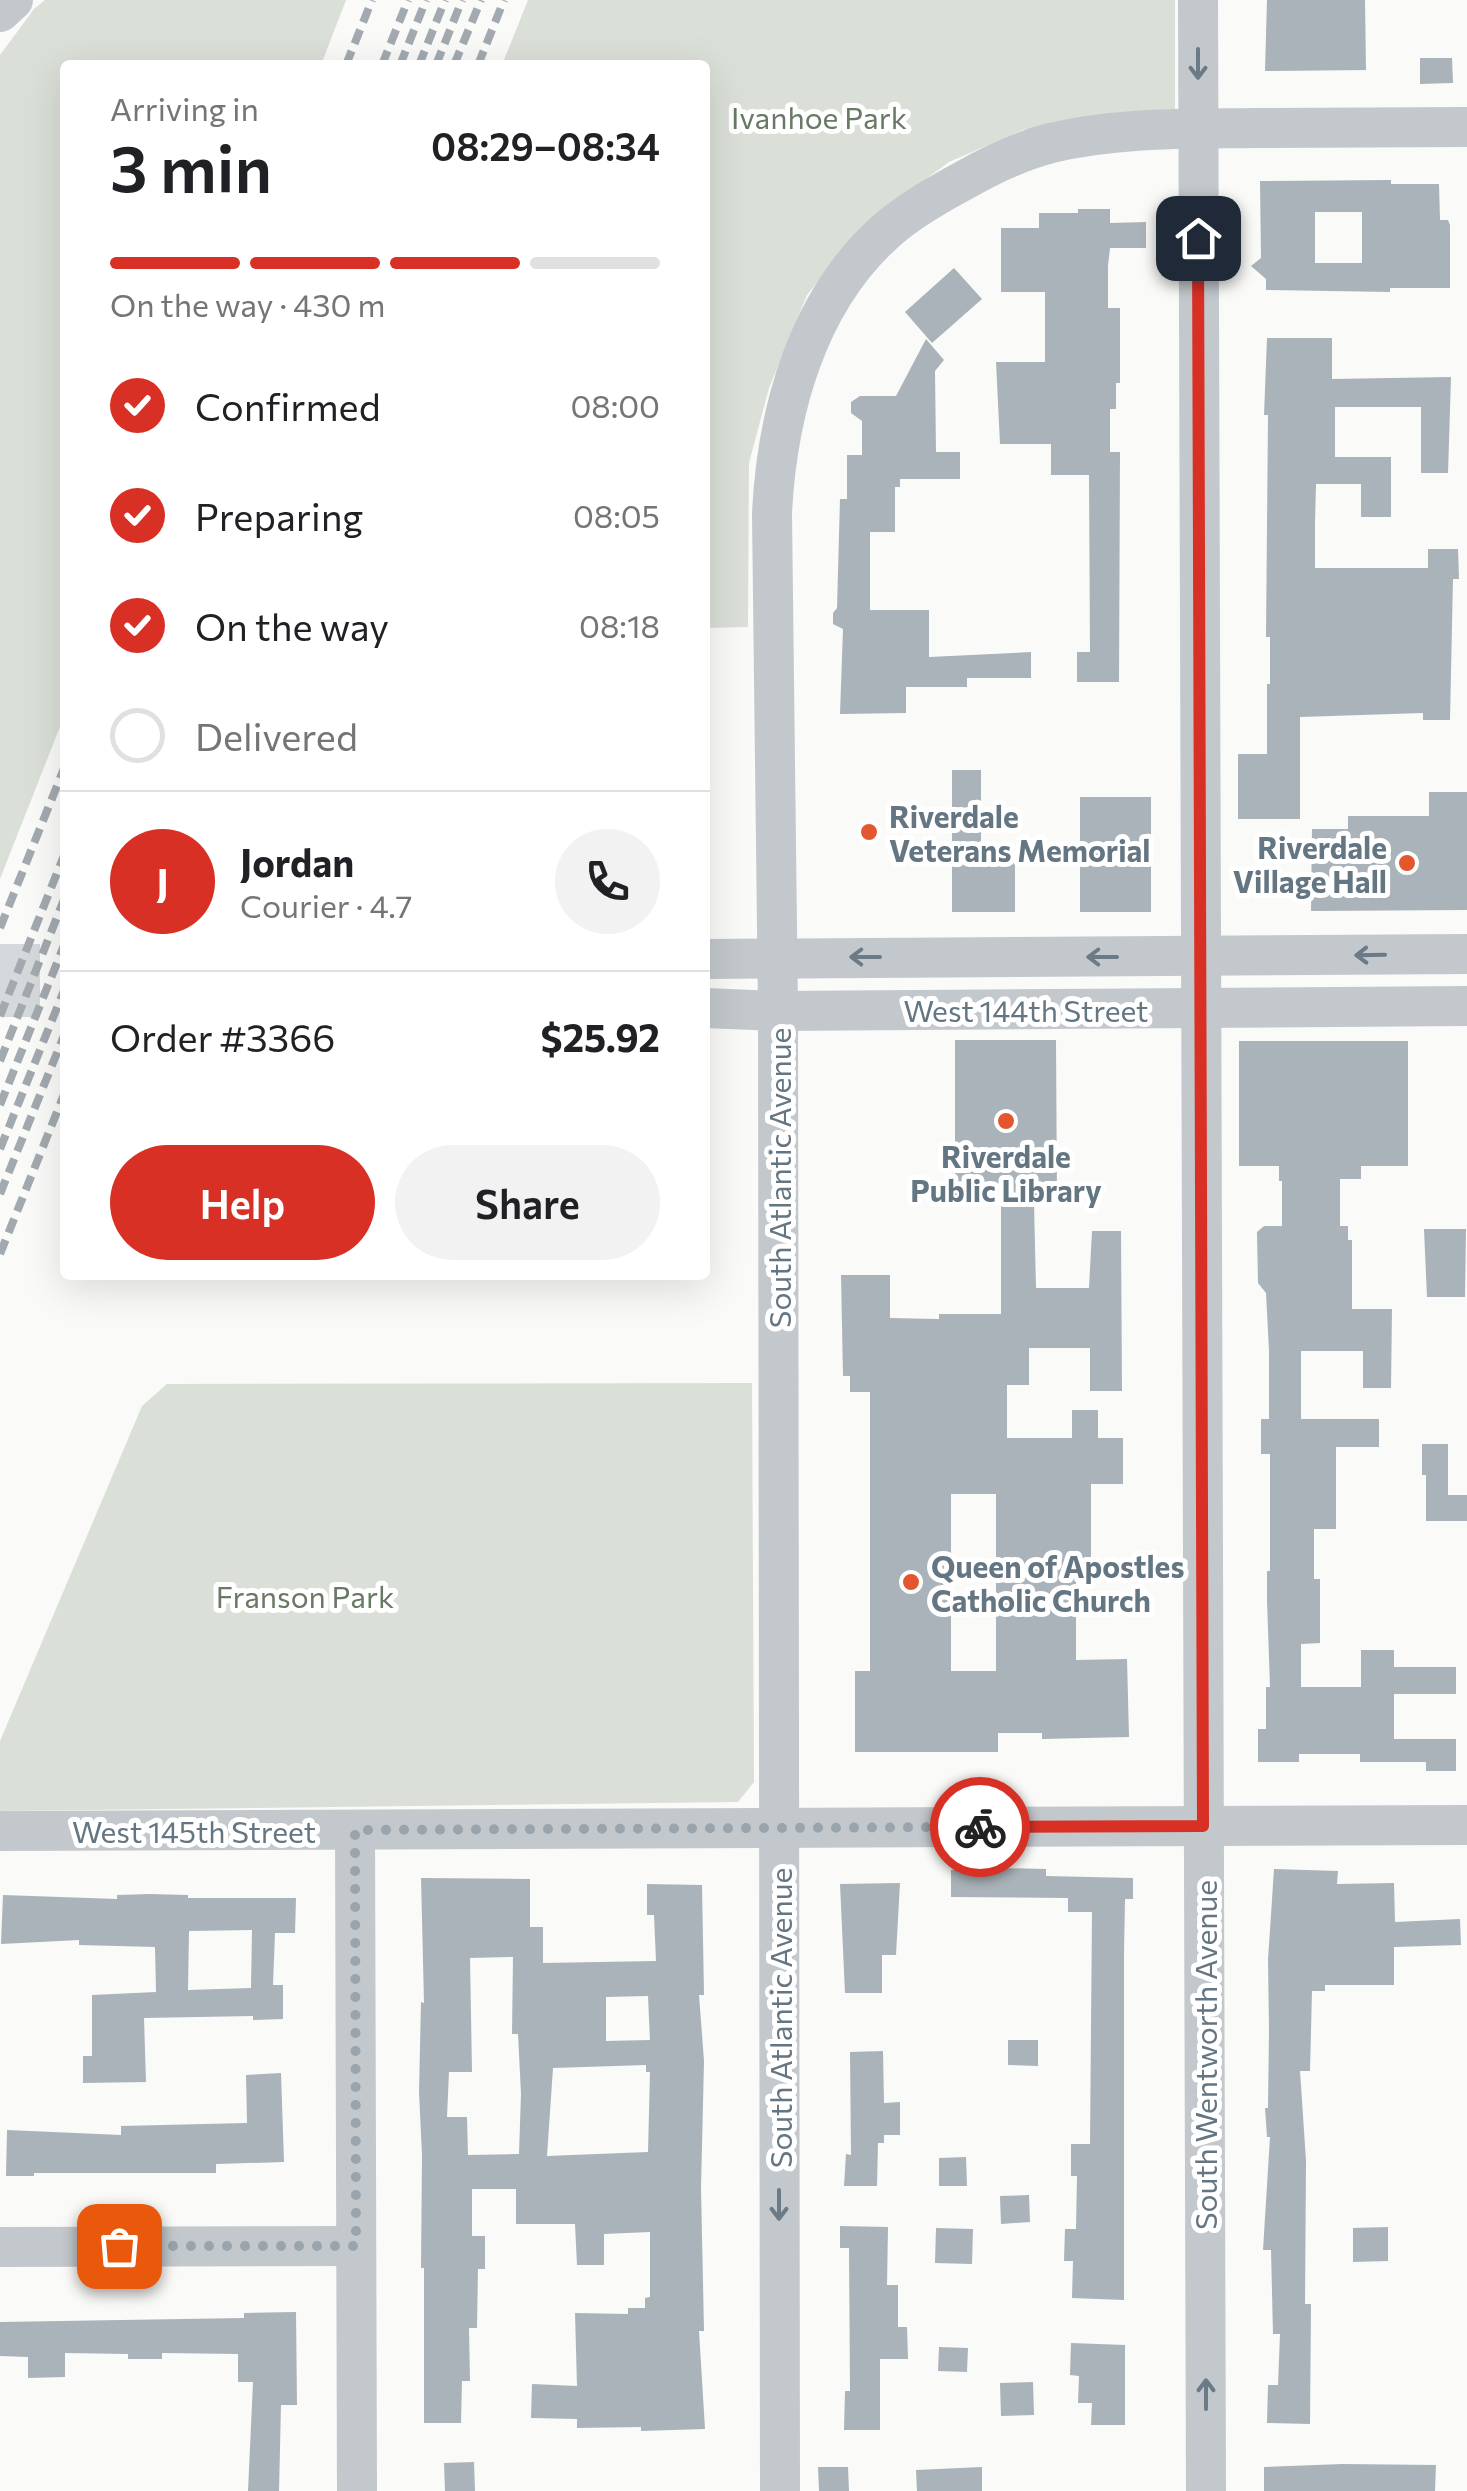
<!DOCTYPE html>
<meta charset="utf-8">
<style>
:root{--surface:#fff;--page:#f2f2f2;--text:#202124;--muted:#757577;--line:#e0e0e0;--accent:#d93025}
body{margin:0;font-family:Commissioner,sans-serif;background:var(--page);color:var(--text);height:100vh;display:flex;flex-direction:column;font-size:38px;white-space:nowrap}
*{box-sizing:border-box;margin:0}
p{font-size:32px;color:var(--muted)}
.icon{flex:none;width:55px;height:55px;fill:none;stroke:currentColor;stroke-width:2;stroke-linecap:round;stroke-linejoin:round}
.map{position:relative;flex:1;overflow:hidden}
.details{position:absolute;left:60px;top:60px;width:650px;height:1220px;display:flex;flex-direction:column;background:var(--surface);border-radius:10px;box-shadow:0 10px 40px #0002}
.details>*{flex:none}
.pin{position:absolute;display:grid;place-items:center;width:85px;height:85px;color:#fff;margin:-42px;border-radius:20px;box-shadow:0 5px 15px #0006}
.courier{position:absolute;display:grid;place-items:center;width:100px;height:100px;margin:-50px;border:8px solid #d93025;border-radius:50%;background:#fff;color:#222;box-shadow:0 2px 12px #0007}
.headline em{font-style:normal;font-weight:600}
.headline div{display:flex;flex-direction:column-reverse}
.headline{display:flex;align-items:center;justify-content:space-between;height:170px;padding:0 50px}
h1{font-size:65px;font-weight:600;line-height:75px}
.bar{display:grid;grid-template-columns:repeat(4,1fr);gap:15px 10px;align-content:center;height:120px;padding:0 50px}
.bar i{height:12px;border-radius:8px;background:var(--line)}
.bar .active{background:var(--accent)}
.bar p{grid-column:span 4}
.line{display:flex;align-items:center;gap:25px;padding:0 50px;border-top:2px solid var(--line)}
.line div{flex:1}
.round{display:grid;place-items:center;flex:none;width:105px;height:105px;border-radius:52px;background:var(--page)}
ol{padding:0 50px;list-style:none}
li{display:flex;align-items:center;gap:30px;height:110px}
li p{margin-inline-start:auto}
li .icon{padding:10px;border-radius:50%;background:var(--accent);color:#fff;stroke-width:4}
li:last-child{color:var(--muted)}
li i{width:55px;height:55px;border:5px solid var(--line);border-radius:50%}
.button{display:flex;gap:20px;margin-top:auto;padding:20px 50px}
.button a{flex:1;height:115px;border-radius:60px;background:var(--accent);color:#fff;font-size:40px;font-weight:600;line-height:115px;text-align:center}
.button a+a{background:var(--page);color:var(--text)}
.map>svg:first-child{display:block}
.green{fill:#dadfd7}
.building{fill:#aab3b9;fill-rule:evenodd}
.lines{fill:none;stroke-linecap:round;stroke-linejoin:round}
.minor-tunnel{stroke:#d5d9db;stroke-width:40;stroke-dasharray:40 20;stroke-linecap:butt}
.minor{stroke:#c3c8cc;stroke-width:40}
.rail{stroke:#a2aab0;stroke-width:8;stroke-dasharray:15 8;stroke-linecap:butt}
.oneway{stroke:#6a7a87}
.done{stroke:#99a4ac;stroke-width:10;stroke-dasharray:0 18}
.route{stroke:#d93025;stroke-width:12}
.poi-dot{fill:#e4572e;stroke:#fff;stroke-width:4}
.labels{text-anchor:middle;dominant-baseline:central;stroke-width:10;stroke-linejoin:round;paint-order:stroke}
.park-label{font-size:30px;fill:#687a64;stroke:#fff}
.poi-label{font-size:30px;font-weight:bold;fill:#657683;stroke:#fff;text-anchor:start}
.street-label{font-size:30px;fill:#657683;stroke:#fff}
</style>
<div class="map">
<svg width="1467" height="2491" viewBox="0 0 1467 2491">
<rect width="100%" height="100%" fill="#fafaf8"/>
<!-- green -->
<g class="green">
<path d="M45,0H346L321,65H65V714L0,879V55L34,9Z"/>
<path d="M528,0H1175V111L1109,115L1023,130L949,162L861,227L807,295L769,388L749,463L748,627L705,628V65H502Z"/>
<path d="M752,1383L754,1782L738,1802L0,1811V1741L142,1406L167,1384Z"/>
</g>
<!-- building -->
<g class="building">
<path d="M1267,0H1365L1366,70L1265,71Z"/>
<path d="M1420,58H1452L1453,83L1420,84Z"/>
<path d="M1391,180V184H1439L1440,220H1448L1450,225V288H1390V292L1266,290V279L1251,266L1261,258L1260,181ZM1315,212H1362V263H1315Z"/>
<path d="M1078,209H1110V223L1146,222V248H1110L1108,266V308H1120V383H1116V409H1110V452H1120L1119,682H1077V652H1090L1089,475H1051V444H1000L996,362H1045V292H1001V228H1039V213H1078Z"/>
<path d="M954,268L982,299L932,343L905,312Z"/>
<path d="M1267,338H1332V379L1451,377L1448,473H1421V407H1335V457H1391V517H1361V484H1316L1315,523V568H1428V549H1458L1459,579H1453L1450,720H1423V713L1300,717V819H1238V754H1267V684H1270V637H1266L1268,415H1264Z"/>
<path d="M926,339L944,360L935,371L936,452H960V479H900V487H895V532H870V610H929V657L1031,652V678H967V687H906V713L840,714L843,629L833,624V613L837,608L840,499H847V455H862V421L851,413V402L860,396H896Z"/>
<path d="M952,770H981V855H1015V912H952Z"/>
<path d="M1429,792H1467V910L1311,911L1312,829H1348V816H1429Z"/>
<rect x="1080" y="797" width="71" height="115"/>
<path d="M955,1040H1056L1057,1203H1034L1036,1288H1089L1092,1231H1121L1122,1391H1090V1348H1029V1385H1007V1438H1072V1410H1098V1438H1123V1484H1091V1577H1076V1660L1127,1659L1129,1737L1042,1739V1733H998V1752H855V1671H870V1392H850V1376H843L841,1275H890V1318L939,1319V1314H1001V1203H955ZM951,1494H996V1671H951Z"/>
<path d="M1239,1041H1408V1166H1361V1179H1340V1226H1348V1240H1352V1309H1392L1391,1388H1363V1351H1301V1419H1379V1447H1336V1529H1314V1579H1320V1643L1301,1644V1687H1361V1650H1394V1667H1456V1694H1394V1739H1456V1771H1426V1762H1360V1754H1299V1762H1258V1729H1266V1687H1270L1267,1600V1571H1270V1454H1261V1419H1269V1351L1266,1293L1258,1283L1257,1232L1264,1226H1282V1181H1279V1166H1239Z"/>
<path d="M1424,1229H1466L1465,1297H1427Z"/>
<path d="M1422,1444H1448V1495H1467V1521H1426V1475H1422Z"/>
<path d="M999,1868L1046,1869V1876L1133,1878V1899H1125L1124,1954V2300L1072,2298L1073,2261H1064L1065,2229H1076L1077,2176H1071V2144H1090L1092,1912H1068V1898L951,1897V1870Z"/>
<path d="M1274,1869L1338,1871L1337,1884L1394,1883L1395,1922L1460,1919L1461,1945L1394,1947V1985H1325V1991H1312L1310,2071H1300L1306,2161L1305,2304H1311L1310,2424L1267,2423L1268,2385H1278L1280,2334H1273L1271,2250H1263L1270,2137H1267L1265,2108H1268L1269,2030L1268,1960Z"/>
<path d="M421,1878L530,1879V1927H543V1963L656,1961L654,1915H647V1884L702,1885L704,1995H699L704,2061L701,2188L704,2331H699L705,2429L641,2431V2427L577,2428V2419L531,2418L532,2384L577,2386L575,2313L628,2314V2308H645V2298L650,2297V2232L604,2234V2265H577L575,2224H516V2189H472V2236H485V2269H478L477,2328H469L470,2381H462L461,2423H424V2268H421L422,2155L419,2092L421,2002L424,2003ZM513,1957L512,2034H518L521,2094L519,2154L468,2155L467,2117H447L449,2072H472L470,1958ZM648,1996L650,2040L606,2041V1997ZM646,2065V2072H650L648,2152L547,2156L553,2068Z"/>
<path d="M900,1883L896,1955H882V1993H845L840,1884Z"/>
<path d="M149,1894L188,1895V1898H296L295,1933H275L273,1985H283V2019L253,2020V2016L144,2018L146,2082L83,2083V2056H92V1995L156,1992L155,1947L79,1945V1940L1,1944L3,1895L117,1899V1895ZM252,1930L251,1988L188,1990L189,1931Z"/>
<path d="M1008,2040H1038V2066L1008,2065Z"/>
<path d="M883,2051L884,2103L900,2102V2135H884V2143H878L877,2186H844L846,2154L851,2155L850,2052Z"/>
<path d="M281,2073L284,2162L216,2164V2173H34V2176H6L7,2130L121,2135V2126L247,2123L246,2075Z"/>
<path d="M966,2157L967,2186H939V2158Z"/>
<path d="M1029,2195L1030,2222L1001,2224L1000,2196Z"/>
<path d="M840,2226L888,2227L887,2285H898V2327H907L908,2359H880V2430H844L845,2391H850L849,2248H840Z"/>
<path d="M1388,2227V2261L1353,2262V2228Z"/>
<path d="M936,2228L973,2229L972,2264L935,2263Z"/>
<path d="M296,2312L297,2405H281L279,2491H248L253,2382H238V2354L162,2353V2359H128V2354L65,2353V2377L28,2378V2357L0,2356V2322L244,2318V2313Z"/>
<path d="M1071,2343L1125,2345V2425H1091L1092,2403H1078L1079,2376L1070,2375Z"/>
<path d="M939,2347L968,2348L967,2372L938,2371Z"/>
<path d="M1033,2382L1034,2415L1001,2416L1000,2383Z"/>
<path d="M474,2462L475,2491H445L444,2463Z"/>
<path d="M1342,2464L1436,2465L1435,2491H1264V2467Z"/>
<path d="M818,2467H848L849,2491H819Z"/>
<path d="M982,2467V2491H917L916,2470Z"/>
</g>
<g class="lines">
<!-- minor-tunnel -->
<g class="minor-tunnel">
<path d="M0,964H65"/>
<path d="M0,997H65"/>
</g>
<!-- minor -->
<g class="minor">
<path d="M1198,0L1206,2491"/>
<path d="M0,12L13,0"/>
<path d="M705,959L1467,954"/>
<path d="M705,1008L778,1011L1467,1006"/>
<path d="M355,1830L357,2491"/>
<path d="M0,1831L1467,1825"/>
<path d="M0,2247L356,2246"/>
<path d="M780,2491L778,1011L772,513C777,412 807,302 885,232C906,213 935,196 961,182C989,166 1019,151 1051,143C1118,127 1186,129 1255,128C1325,128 1396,128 1467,127"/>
</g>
<!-- rail -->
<g class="rail">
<path d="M346,65L372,0"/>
<path d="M382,65L408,0"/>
<path d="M400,65L426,0"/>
<path d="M419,65L445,0"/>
<path d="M436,65L462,0"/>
<path d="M454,65L481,0"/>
<path d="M478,65L504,0"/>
<path d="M0,928L65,766"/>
<path d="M0,1016L65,853"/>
<path d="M0,1061L65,897"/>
<path d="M0,1105L65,943"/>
<path d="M0,1149L65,988"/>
<path d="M0,1194L65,1033"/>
<path d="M0,1254L65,1092"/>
</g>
</g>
<!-- one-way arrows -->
<defs><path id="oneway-shaft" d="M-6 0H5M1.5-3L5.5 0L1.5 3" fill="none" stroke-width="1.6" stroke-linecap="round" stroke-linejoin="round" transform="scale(2.5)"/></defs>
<g class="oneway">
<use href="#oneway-shaft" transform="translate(1198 64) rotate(90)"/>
<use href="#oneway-shaft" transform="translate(1370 955) rotate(179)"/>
<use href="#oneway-shaft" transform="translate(865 957) rotate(-180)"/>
<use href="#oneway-shaft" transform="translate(1102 957) rotate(180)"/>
<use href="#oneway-shaft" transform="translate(779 2205) rotate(90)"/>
<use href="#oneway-shaft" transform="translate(1206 2394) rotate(-90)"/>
</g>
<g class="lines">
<!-- done -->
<path class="done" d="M119,2246H356L355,1830L980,1827"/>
<!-- route -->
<path class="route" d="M980,1827L1203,1826L1198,238"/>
</g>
<!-- markers -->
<g class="poi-dot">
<circle cx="869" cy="832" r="10"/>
<circle cx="1407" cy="863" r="10"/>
<circle cx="1006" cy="1121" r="10"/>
<circle cx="911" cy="1582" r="10"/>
</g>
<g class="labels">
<!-- park labels -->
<g class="park-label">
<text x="819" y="116">Ivanhoe Park</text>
<text x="305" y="1595">Franson Park</text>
</g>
<!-- poi labels -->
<g class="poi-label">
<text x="889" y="815">Riverdale<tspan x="889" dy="34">Veterans Memorial</tspan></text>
<text x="1387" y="846" text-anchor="end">Riverdale<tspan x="1387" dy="34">Village Hall</tspan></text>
<text x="1006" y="1155" text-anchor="middle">Riverdale<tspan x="1006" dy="34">Public Library</tspan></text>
<text x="931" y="1565">Queen of Apostles<tspan x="931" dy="34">Catholic Church</tspan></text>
</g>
<!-- street labels -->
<g class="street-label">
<text x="1026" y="1009">West 144th Street</text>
<text transform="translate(778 1178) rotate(-90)">South Atlantic Avenue</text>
<text x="194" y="1830">West 145th Street</text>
<text transform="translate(779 2018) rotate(-90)">South Atlantic Avenue</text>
<text transform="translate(1204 2055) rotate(-90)">South Wentworth Avenue</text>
</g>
</g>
</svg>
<div class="pin" style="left:119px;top:2246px;background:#ea580c"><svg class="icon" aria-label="bag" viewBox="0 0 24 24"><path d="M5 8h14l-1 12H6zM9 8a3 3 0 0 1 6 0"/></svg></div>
<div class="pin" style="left:1198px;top:238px;background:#1f2937"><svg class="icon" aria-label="home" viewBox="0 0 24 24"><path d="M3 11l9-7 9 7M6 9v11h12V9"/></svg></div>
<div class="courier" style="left:980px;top:1827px"><svg class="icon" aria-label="bike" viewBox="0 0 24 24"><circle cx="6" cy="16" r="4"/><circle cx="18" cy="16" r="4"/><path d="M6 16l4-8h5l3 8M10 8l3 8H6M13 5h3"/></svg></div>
<section class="details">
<div class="headline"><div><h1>3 min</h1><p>Arriving in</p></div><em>08:29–08:34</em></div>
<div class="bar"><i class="active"></i><i class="active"></i><i class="active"></i><i></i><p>On the way · 430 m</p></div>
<ol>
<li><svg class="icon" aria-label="check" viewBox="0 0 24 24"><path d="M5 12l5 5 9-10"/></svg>Confirmed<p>08:00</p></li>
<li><svg class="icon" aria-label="check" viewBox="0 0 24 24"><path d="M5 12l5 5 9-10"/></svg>Preparing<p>08:05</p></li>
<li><svg class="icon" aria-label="check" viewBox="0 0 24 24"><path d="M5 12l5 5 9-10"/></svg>On the way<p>08:18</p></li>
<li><i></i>Delivered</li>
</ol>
<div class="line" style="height:180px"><b class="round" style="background:var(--accent);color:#fff">J</b><div><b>Jordan</b><p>Courier · 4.7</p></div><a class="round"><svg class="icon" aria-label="phone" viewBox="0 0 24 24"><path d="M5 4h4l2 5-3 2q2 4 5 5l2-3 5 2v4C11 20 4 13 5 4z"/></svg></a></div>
<div class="line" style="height:130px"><div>Order #3366</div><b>$25.92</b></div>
<div class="button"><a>Help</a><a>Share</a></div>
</section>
</div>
